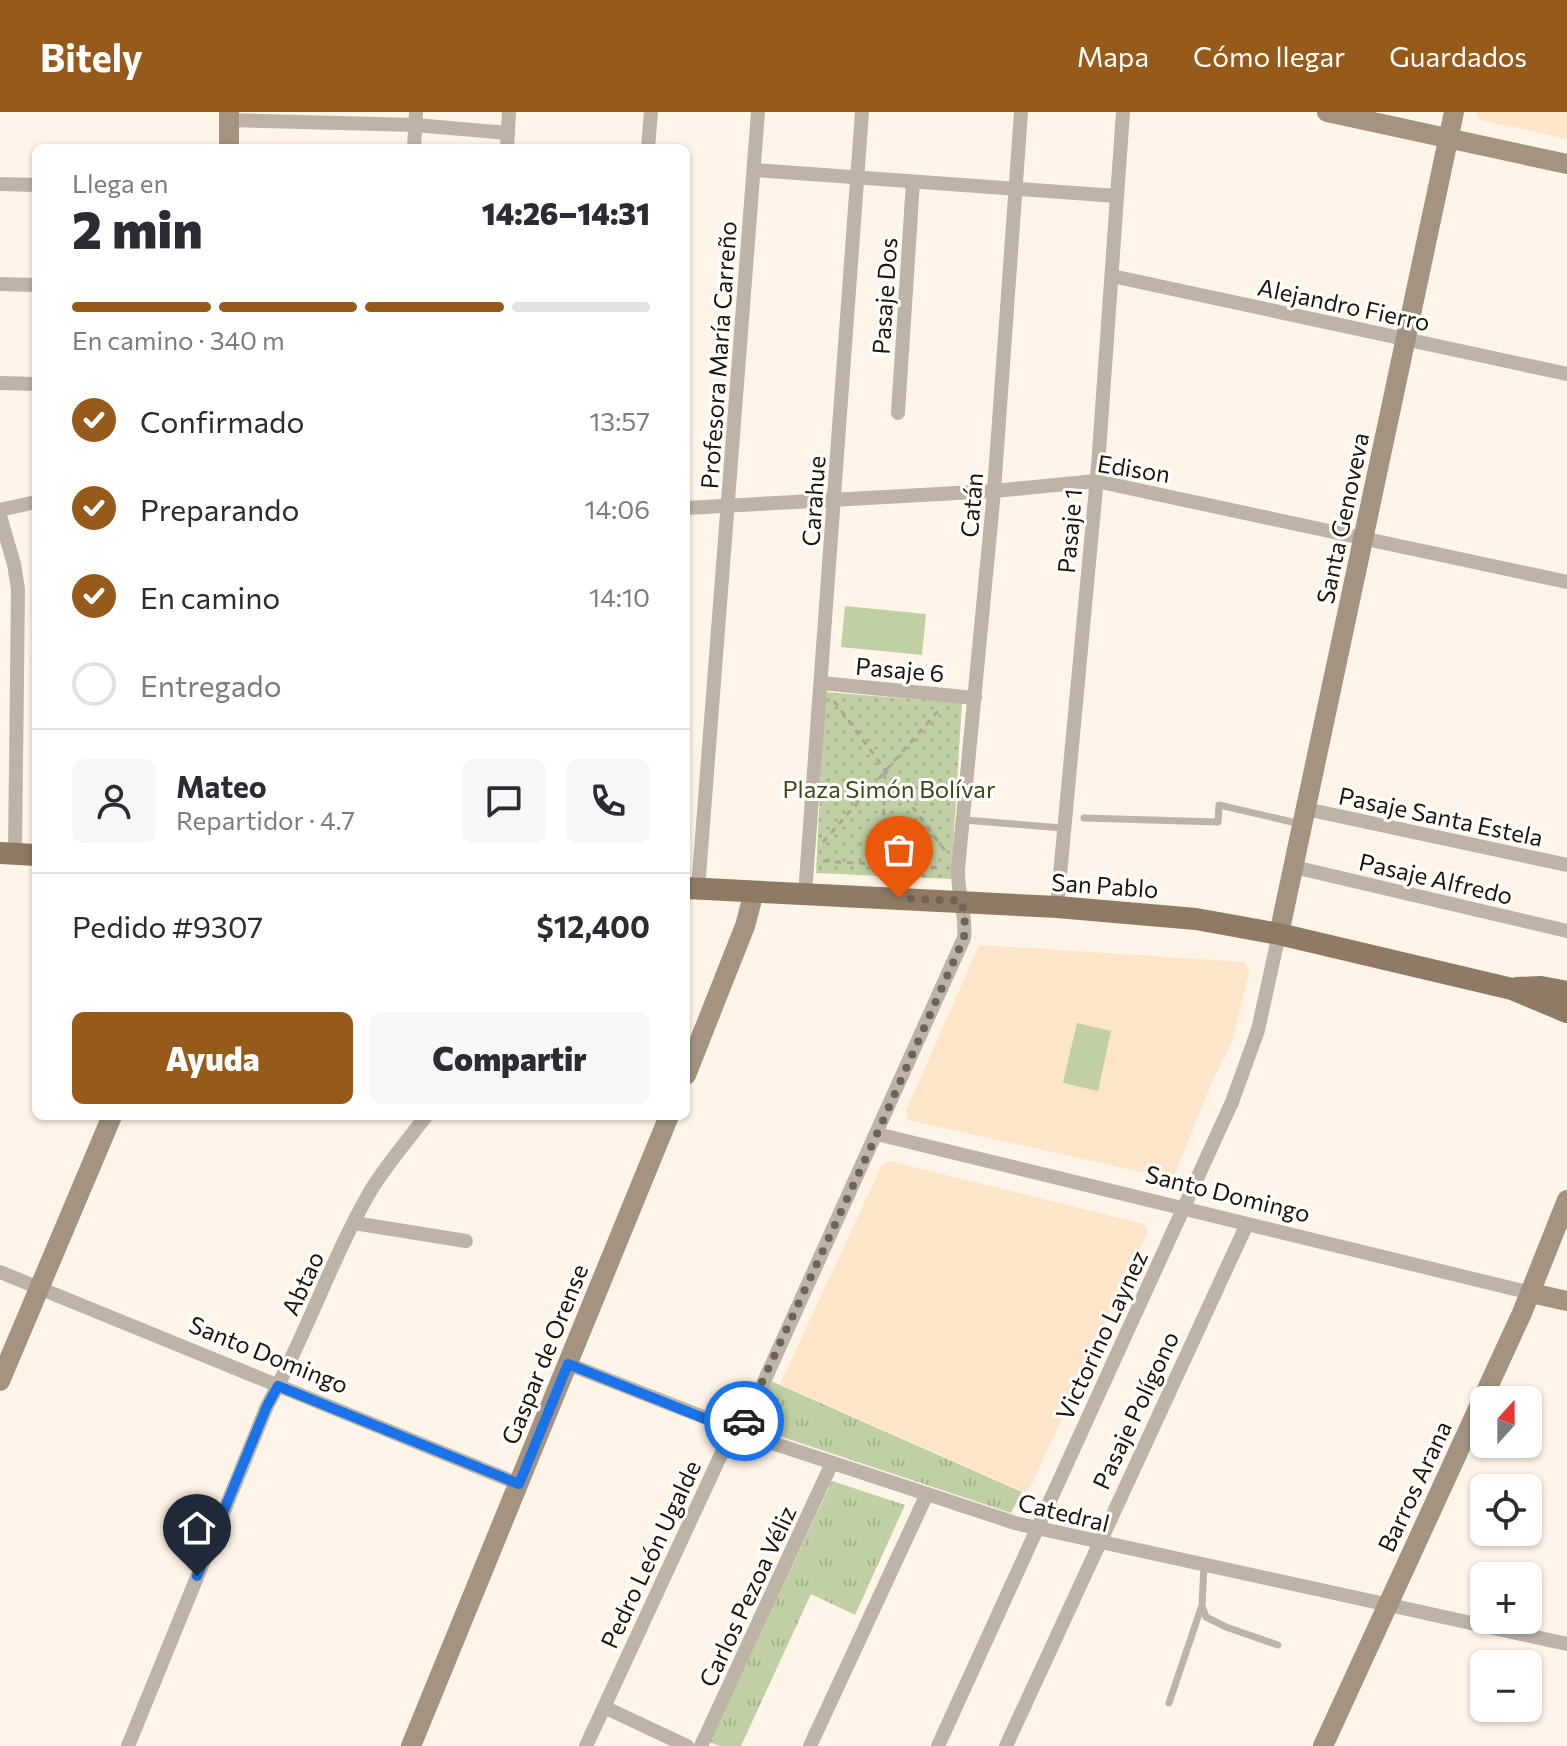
<!DOCTYPE html>
<html lang="es">
<meta charset="utf-8">
<style>
:root{--surface:#fff;--page:#f7f7f7;--text:#2b2b33;--muted:#7c7c81;--line:#e1e1e2;--accent:#965b1a}
body{margin:0;font-family:Commissioner,sans-serif;background:var(--page);color:var(--text);height:100vh;display:flex;flex-direction:column;font-size:30px;white-space:nowrap}
*{box-sizing:border-box;margin:0}
p{font-size:26px;color:var(--muted)}
.icon{flex:none;width:44px;height:44px;fill:none;stroke:currentColor;stroke-width:2;stroke-linecap:round;stroke-linejoin:round}
.map{position:relative;flex:1;overflow:hidden}
.sheet{position:absolute;left:32px;top:32px;width:658px;height:976px;display:flex;flex-direction:column;background:var(--surface);border-radius:12px;box-shadow:0 2px 6px #0004}
.sheet>*{flex:none}
.needle{width:52px;rotate:21deg}
.controls{position:absolute;left:1470px;top:1274px;display:grid;gap:16px}
.controls a{display:grid;place-items:center;width:72px;height:72px;border-radius:12px;background:var(--surface);box-shadow:0 2px 6px #0004;font-size:40px}
.pin{position:absolute;display:grid;place-items:center;width:68px;height:68px;color:#fff;margin:-82px -34px;border-radius:50% 50% 50% 0;rotate:-45deg;box-shadow:0 0 8px #0007}
.pin .icon{rotate:45deg}
.courier{position:absolute;display:grid;place-items:center;width:80px;height:80px;margin:-40px;border:6px solid #1a73e8;border-radius:50%;background:#fff;color:#222;box-shadow:0 2px 10px #0007}
.head em{font-style:normal;font-weight:800}
.head div{display:flex;flex-direction:column-reverse}
.head{display:flex;align-items:center;justify-content:space-between;height:136px;padding:0 40px}
h1{font-size:52px;font-weight:800;line-height:60px}
.bar{display:grid;grid-template-columns:repeat(4,1fr);gap:12px 8px;align-content:center;height:96px;padding:0 40px}
.bar i{height:10px;border-radius:6px;background:var(--line)}
.bar .active{background:var(--accent)}
.bar p{grid-column:span 4}
.line{display:flex;align-items:center;gap:20px;padding:0 40px;border-top:2px solid var(--line)}
.line div{flex:1}
.round{display:grid;place-items:center;flex:none;width:84px;height:84px;border-radius:12px;background:var(--page)}
ol{padding:0 40px;list-style:none}
li{display:flex;align-items:center;gap:24px;height:88px}
li p{margin-inline-start:auto}
li .icon{padding:8px;border-radius:50%;background:var(--accent);color:#fff;stroke-width:4}
li:last-child{color:var(--muted)}
li i{width:44px;height:44px;border:4px solid var(--line);border-radius:50%}
.button{display:flex;gap:16px;margin-top:auto;padding:16px 40px}
.button a{flex:1;height:92px;border-radius:12px;background:var(--accent);color:#fff;font-size:32px;font-weight:800;line-height:92px;text-align:center}
.button a+a{background:var(--page);color:var(--text)}
header{display:flex;align-items:center;gap:48px;box-sizing:border-box;height:112px;padding:0 40px;background:var(--accent);color:#fff}
header strong{font-size:38px}
nav{display:flex;gap:44px;margin-inline-start:auto;font-size:28px}
.map>svg:first-child{display:block}
.built{fill:#fee4c8}
.grass{fill:url(#grass-tufts)}
.park{fill:url(#park-dots)}
.garden{fill:#c0d0a4}
.lines{fill:none;stroke-linecap:round;stroke-linejoin:round}
.path{stroke:#aea398;stroke-width:3;stroke-dasharray:6 6;stroke-linecap:butt}
.lane{stroke:#beb3a7;stroke-width:7}
.street{stroke:#beb3a7;stroke-width:14}
.secondary{stroke:#a39380;stroke-width:20}
.primary{stroke:#8f7b64;stroke-width:22}
.done{stroke:#6d6358;stroke-width:8;stroke-dasharray:0 14.4}
.route{stroke:#1a73e8;stroke-width:10}
.labels{text-anchor:middle;dominant-baseline:central;stroke-width:6;stroke-linejoin:round;paint-order:stroke}
.street-label{font-size:24px;fill:#1e150a;stroke:#fff}
.park-label{font-size:24px;fill:#3a4917;stroke:#fff}
</style>
<header>
<strong>Bitely</strong>
<nav><a>Mapa</a><a>Cómo llegar</a><a>Guardados</a></nav>
</header>
<div class="map">
<svg width="1567" height="1634" viewBox="0 0 1567 1634">
<defs>
<pattern id="grass-tufts" width="24" height="20" patternUnits="userSpaceOnUse" patternTransform="scale(2)"><rect width="24" height="20" fill="#c0d0a4"/><path d="M3 7l-1-3M5 7V3M7 7l1-3M15 17l-1-3M17 17v-4M19 17l1-3" fill="none" stroke="#a5b28c"/></pattern>
<pattern id="park-dots" width="8" height="8" patternUnits="userSpaceOnUse" patternTransform="scale(2)"><rect width="8" height="8" fill="#c0d0a4"/><path d="M2 2h.1M6 6h.1" fill="none" stroke="#a5b28c" stroke-width="1.8" stroke-linecap="round"/></pattern>
</defs>
<rect width="100%" height="100%" fill="#fff4e8"/>
<!-- built -->
<g class="built">
<path d="M1477,0H1567V27L1481,8L1476,3Z"/>
<path d="M979,833L1245,850L1249,860L1233,928L1211,972L1173,1067L908,1008L906,999Z"/>
<path d="M890,1049L1144,1112L1148,1120L1029,1378L1024,1380L780,1272L882,1053Z"/>
</g>
<!-- grass -->
<g class="grass">
<path d="M771,1269L1022,1380L1011,1401L752,1315Z"/>
<path d="M832,1369L905,1393L855,1503L811,1482L741,1634H719L710,1630Z"/>
</g>
<!-- park -->
<path class="park" d="M825,580L962,591L951,767L816,761Z"/>
<!-- garden -->
<g class="garden">
<path d="M845,494L926,502L922,543L841,535Z"/>
<path d="M1077,911L1111,919L1098,979L1063,971Z"/>
</g>
<g class="lines">
<!-- path -->
<g class="path">
<path d="M834,589L946,740"/>
<path d="M823,730L939,598"/>
<path d="M823,749L943,756"/>
<path d="M882,751L885,659"/>
</g>
<!-- lane -->
<g class="lane">
<path d="M1084,706L1218,710L1219,693L1301,712"/>
<path d="M964,708L1063,716"/>
<path d="M1204,1453L1202,1494L1206,1505L1226,1515L1278,1533"/>
<path d="M1169,1591L1201,1496"/>
</g>
<!-- street -->
<g class="street">
<path d="M229,8L415,13L508,21"/>
<path d="M414,36L416,0"/>
<path d="M507,36L509,0"/>
<path d="M648,36L651,0"/>
<path d="M754,58L1117,84"/>
<path d="M0,72L36,73"/>
<path d="M1112,164L1567,262"/>
<path d="M0,172L36,173"/>
<path d="M0,271L36,272"/>
<path d="M898,301L913,70"/>
<path d="M686,396L994,379L1096,369L1567,470"/>
<path d="M0,398L36,390"/>
<path d="M0,404L14,452L18,477L15,741"/>
<path d="M821,571L975,586"/>
<path d="M1306,697L1567,753"/>
<path d="M1294,755L1567,819"/>
<path d="M698,777L758,0"/>
<path d="M805,782L862,0"/>
<path d="M1057,795L1098,354L1123,0"/>
<path d="M877,1022L1531,1181"/>
<path d="M354,1111L466,1129"/>
<path d="M0,1160L519,1372"/>
<path d="M568,1252L757,1326L1015,1411L1567,1532"/>
<path d="M604,1595L687,1634"/>
<path d="M128,1634L267,1294C306,1224 331,1147 371,1078C387,1052 408,1028 426,1004"/>
<path d="M586,1634L725,1334L748,1305L964,826C967,802 957,781 958,757L994,379L1021,0"/>
<path d="M701,1634L832,1351"/>
<path d="M810,1634L927,1382"/>
<path d="M938,1634L1232,990L1258,918L1279,822"/>
<path d="M1006,1634L1247,1112"/>
</g>
<!-- secondary -->
<g class="secondary">
<path d="M1327,0L1567,52"/>
<path d="M229,36V0"/>
<path d="M1279,822L1454,0"/>
<path d="M686,963L745,814L754,780"/>
<path d="M1531,1181L1567,1189"/>
<path d="M0,1269L112,1004"/>
<path d="M411,1634L669,1004"/>
<path d="M1323,1634L1522,1201L1567,1088"/>
</g>
<!-- primary -->
<g class="primary">
<path d="M0,741L36,743"/>
<path d="M686,776L1057,795L1196,807L1279,822L1512,877L1567,900"/>
<path d="M1517,876L1541,875L1567,880"/>
</g>
</g>
<g class="lines">
<!-- done -->
<path class="done" d="M744,1309L877,1022L964,826L965,812L962,789L899,786"/>
<!-- route -->
<path class="route" d="M197,1464L267,1294L278,1274L519,1372L568,1252L736,1319L744,1309"/>
</g>
<g class="labels">
<!-- street labels -->
<g class="street-label">
<text transform="translate(884 184) rotate(-86)">Pasaje Dos</text>
<text transform="translate(1344 192) rotate(12)">Alejandro Fierro</text>
<text transform="translate(718 243) rotate(-86)">Profesora María Carreño</text>
<text transform="translate(1134 356) rotate(9)">Edison</text>
<text transform="translate(813 389) rotate(-86)">Carahue</text>
<text transform="translate(971 393) rotate(-85)">Catán</text>
<text transform="translate(1342 406) rotate(-78)">Santa Genoveva</text>
<text transform="translate(1069 419) rotate(-85)">Pasaje 1</text>
<text transform="translate(900 557) rotate(5)">Pasaje 6</text>
<text transform="translate(1441 704) rotate(12)">Pasaje Santa Estela</text>
<text transform="translate(1436 766) rotate(13)">Pasaje Alfredo</text>
<text transform="translate(1105 773) rotate(4)">San Pablo</text>
<text transform="translate(1228 1081) rotate(14)">Santo Domingo</text>
<text transform="translate(302 1171) rotate(-65)">Abtao</text>
<text transform="translate(1101 1223) rotate(-65)">Victorino Laynez</text>
<text transform="translate(269 1242) rotate(22)">Santo Domingo</text>
<text transform="translate(544 1242) rotate(-68)">Gaspar de Orense</text>
<text transform="translate(1135 1298) rotate(-65)">Pasaje Polígono</text>
<text transform="translate(1414 1374) rotate(-65)">Barros Arana</text>
<text transform="translate(1064 1400) rotate(14)">Catedral</text>
<text transform="translate(650 1442) rotate(-65)">Pedro León Ugalde</text>
<text transform="translate(747 1484) rotate(-65)">Carlos Pezoa Véliz</text>
</g>
<!-- park labels -->
<g class="park-label">
<text x="889" y="676">Plaza Simón Bolívar</text>
</g>
</g>
</svg>
<div class="controls">
<a><svg class="needle" viewBox="-14 -14 28 28"><path d="M0-13l5 13h-10z" fill="#e53935"/><path d="M0 13l5-13h-10z" fill="#7c7c81"/></svg></a>
<a><svg class="icon" aria-label="locate" viewBox="0 0 24 24"><circle cx="12" cy="12" r="6"/><path d="M12 2v4M12 18v4M2 12h4M18 12h4"/></svg></a>
<a>+</a>
<a>−</a>
</div>
<div class="pin" style="left:899px;top:786px;background:#ea580c"><svg class="icon" aria-label="bag" viewBox="0 0 24 24"><path d="M5 8h14l-1 12H6zM9 8a3 3 0 0 1 6 0"/></svg></div>
<div class="pin" style="left:197px;top:1464px;background:#1f2937"><svg class="icon" aria-label="home" viewBox="0 0 24 24"><path d="M3 11l9-7 9 7M6 9v11h12V9"/></svg></div>
<div class="courier" style="left:744px;top:1309px"><svg class="icon" aria-label="car" viewBox="0 0 24 24"><path d="M5 17H2v-5l4-1 3-4h7l3 4 3 1v5h-3M9 17h6M6 11h13"/><circle cx="7" cy="17" r="2"/><circle cx="17" cy="17" r="2"/></svg></div>
<section class="sheet">
<div class="head"><div><h1>2 min</h1><p>Llega en</p></div><em>14:26–14:31</em></div>
<div class="bar"><i class="active"></i><i class="active"></i><i class="active"></i><i></i><p>En camino · 340 m</p></div>
<ol>
<li><svg class="icon" aria-label="check" viewBox="0 0 24 24"><path d="M5 12l5 5 9-10"/></svg>Confirmado<p>13:57</p></li>
<li><svg class="icon" aria-label="check" viewBox="0 0 24 24"><path d="M5 12l5 5 9-10"/></svg>Preparando<p>14:06</p></li>
<li><svg class="icon" aria-label="check" viewBox="0 0 24 24"><path d="M5 12l5 5 9-10"/></svg>En camino<p>14:10</p></li>
<li><i></i>Entregado</li>
</ol>
<div class="line" style="height:144px"><a class="round"><svg class="icon" aria-label="person" viewBox="0 0 24 24"><circle cx="12" cy="8" r="4"/><path d="M4 21q1-7 8-7t8 7"/></svg></a><div><b>Mateo</b><p>Repartidor · 4.7</p></div><a class="round"><svg class="icon" aria-label="chat" viewBox="0 0 24 24"><path d="M4 5h16v11H9l-5 4z"/></svg></a><a class="round"><svg class="icon" aria-label="phone" viewBox="0 0 24 24"><path d="M5 4h4l2 5-3 2q2 4 5 5l2-3 5 2v4C11 20 4 13 5 4z"/></svg></a></div>
<div class="line" style="height:104px"><div>Pedido #9307</div><b>$12,400</b></div>
<div class="button"><a>Ayuda</a><a>Compartir</a></div>
</section>
</div>
